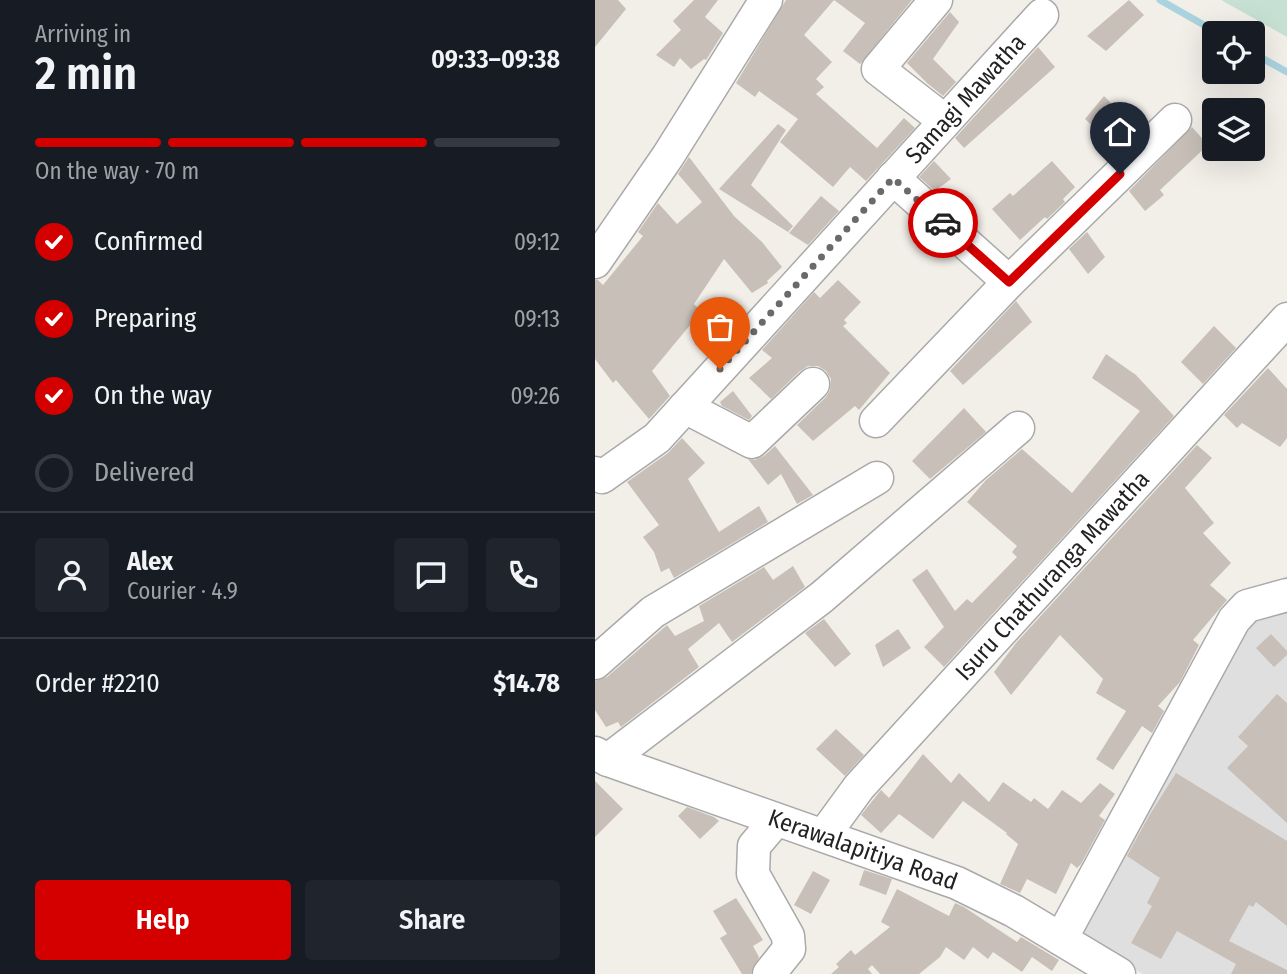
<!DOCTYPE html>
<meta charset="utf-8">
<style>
:root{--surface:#171b24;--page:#20242c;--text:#f1f3f6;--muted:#9ea1a6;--line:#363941;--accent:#d40000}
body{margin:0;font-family:"Fira Sans Condensed",sans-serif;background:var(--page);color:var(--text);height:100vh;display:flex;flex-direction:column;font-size:26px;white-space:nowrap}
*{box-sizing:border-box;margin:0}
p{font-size:23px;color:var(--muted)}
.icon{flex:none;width:38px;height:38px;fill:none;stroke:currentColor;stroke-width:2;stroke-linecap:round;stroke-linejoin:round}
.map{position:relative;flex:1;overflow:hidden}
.panel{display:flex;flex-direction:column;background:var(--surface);width:595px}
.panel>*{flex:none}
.buttons{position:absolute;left:607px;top:21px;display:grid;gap:14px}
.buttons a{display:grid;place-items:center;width:63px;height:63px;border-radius:7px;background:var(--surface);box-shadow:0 7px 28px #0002;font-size:35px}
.pin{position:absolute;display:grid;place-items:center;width:60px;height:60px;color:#fff;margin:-72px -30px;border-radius:50% 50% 50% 0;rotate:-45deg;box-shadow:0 0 7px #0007}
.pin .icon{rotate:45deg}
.courier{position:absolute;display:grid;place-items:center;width:70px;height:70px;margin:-35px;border:5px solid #d40000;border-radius:50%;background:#fff;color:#222;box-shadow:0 2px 9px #0007}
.head em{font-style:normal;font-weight:600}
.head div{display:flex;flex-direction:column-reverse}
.head{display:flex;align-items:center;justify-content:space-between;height:119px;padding:0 35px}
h1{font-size:46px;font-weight:600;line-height:52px}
.bar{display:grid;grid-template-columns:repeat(4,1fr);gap:10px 7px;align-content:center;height:84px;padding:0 35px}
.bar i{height:9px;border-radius:5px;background:var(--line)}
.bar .active{background:var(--accent)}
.bar p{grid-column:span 4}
.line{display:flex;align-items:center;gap:18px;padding:0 35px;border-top:2px solid var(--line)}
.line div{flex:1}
.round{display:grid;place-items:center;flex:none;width:74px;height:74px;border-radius:7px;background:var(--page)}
ol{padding:0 35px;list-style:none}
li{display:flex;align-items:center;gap:21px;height:77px}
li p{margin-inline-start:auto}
li .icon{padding:7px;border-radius:50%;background:var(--accent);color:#fff;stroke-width:4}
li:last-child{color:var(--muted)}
li i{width:38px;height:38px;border:4px solid var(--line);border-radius:50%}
.cta{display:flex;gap:14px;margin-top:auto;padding:14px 35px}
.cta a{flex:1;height:80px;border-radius:7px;background:var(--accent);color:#fff;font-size:28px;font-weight:600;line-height:80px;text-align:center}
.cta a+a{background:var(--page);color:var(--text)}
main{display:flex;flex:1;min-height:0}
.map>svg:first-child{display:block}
.residential{fill:#e0dfdf}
.wetland{fill:#c6e0d4}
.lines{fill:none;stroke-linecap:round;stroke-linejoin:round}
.stream{stroke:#aad3df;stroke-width:7}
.building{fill:#c7bfb8}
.minor-casing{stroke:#a9a9a9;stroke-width:35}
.minor{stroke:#fff;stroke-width:32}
.done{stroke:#6b6a68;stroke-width:7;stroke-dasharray:0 12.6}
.route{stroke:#d40000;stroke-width:9}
.labels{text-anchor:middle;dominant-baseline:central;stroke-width:6;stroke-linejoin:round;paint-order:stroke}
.street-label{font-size:24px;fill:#222;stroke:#fff}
</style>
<main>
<section class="panel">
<div class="head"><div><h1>2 min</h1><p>Arriving in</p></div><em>09:33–09:38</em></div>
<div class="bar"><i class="active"></i><i class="active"></i><i class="active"></i><i></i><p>On the way · 70 m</p></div>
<ol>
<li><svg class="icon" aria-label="check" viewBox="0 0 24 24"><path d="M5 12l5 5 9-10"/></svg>Confirmed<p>09:12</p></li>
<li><svg class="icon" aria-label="check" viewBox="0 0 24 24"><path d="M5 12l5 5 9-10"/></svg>Preparing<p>09:13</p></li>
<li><svg class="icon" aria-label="check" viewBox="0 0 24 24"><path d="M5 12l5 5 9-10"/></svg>On the way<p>09:26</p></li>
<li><i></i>Delivered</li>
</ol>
<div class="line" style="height:126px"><a class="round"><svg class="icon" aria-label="person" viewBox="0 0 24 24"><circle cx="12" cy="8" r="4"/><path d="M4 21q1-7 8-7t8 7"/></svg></a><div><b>Alex</b><p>Courier · 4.9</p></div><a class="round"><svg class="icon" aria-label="chat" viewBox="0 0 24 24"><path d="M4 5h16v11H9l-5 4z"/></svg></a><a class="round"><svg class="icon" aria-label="phone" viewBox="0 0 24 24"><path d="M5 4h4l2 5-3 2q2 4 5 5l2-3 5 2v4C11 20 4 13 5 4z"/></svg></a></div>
<div class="line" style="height:91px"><div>Order #2210</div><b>$14.78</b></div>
<div class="cta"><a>Help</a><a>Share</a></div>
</section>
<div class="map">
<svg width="692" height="974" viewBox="0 0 692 974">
<rect width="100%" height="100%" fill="#f2efe9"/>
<!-- residential -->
<path class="residential" d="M692,576V974H548L456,921L651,596Z"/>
<!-- wetland -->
<path class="wetland" d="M626,0H692V37Z"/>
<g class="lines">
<!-- stream -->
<g class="stream">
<path d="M565,0L623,33"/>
<path d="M658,53L692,72"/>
</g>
</g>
<!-- building -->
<g class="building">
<path d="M0,0H23L31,9L0,47Z"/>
<path d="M99,0H123L110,17L128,33L111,60L109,59L96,69L85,58L79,67L61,55L86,30L78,21Z"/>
<path d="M191,0H317L265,64L248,51L270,23L239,0L209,35L237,62L221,79L229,87L221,94L282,148L309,118L320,128L271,181L255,167L238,187L185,142L203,119L164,91L160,97L141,83Z"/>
<path d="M534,0L549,15L511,51L492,36Z"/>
<path d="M355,12L364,22L338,59L361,82L348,96L332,83L312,63Z"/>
<path d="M443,47L460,67L369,148L360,138Z"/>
<path d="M509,96L538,125L531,133L536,137L523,150L490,119Z"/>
<path d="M183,124L191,130L156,185L198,226L193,232L124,189Z"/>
<path d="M597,127L613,145L565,190L569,195L550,211L534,191Z"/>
<path d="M94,157L139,216L167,242L187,267L172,281L173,283L157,293L129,259L99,304L131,335L118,350L96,324L57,371L75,396L54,419L21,380L18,383L0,359V280H3L8,285L48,236L43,232L63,203L82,224L107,202L83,174Z"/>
<path d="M339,161L356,179L340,191L324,177Z"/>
<path d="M457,161L480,187L468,199L470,202L452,219L450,217L425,240L397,209L415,193L418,196Z"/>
<path d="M226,196L244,211L213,245L194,233Z"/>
<path d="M492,232L510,257L493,274L474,249Z"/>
<path d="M243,280L266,302L249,320L252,323L248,326L295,373L264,410L260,406L218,441L202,425L231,397L235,390L236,379L231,371L223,366H213L205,371L176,399L154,378L177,358L167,350L219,292L225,298Z"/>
<path d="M421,301L437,322L368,385L355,371Z"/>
<path d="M619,326L641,348L608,384L586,362Z"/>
<path d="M511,354L541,375L579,416L349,667L329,647L349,627L317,580L332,569L360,611L372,599L377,603L422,557L417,552L422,546L372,502L391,480L427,449L477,493L545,411L497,378Z"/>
<path d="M673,368L692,389V438L685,447L647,423L642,428L629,415Z"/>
<path d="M138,391L157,416L154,420L127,406L125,402Z"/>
<path d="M369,408L391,432L335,479L317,461Z"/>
<path d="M87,438L110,463L93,479L124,532L164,506L173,522L79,578L74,568L66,572L59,552L48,537L64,525L32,482L73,453Z"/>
<path d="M602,445L617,458L590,488L619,523L608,533L636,563L615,585L632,600L598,640L604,645L585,682L563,706L569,711L557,733L547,726L518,770L501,759L531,711L501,693L508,679L465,635L416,695L399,672L421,643Z"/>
<path d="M180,446L218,495L202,504L186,474L173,485L153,459L160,460L169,456Z"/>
<path d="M198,566L210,587L137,642L124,623L93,649L104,667L26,727L23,722L11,727L0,710V681L12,677L72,625L80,636L109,621L104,606L169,567L178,580Z"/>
<path d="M229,619L256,654L240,667L210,633Z"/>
<path d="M303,629L316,648L288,667L280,645Z"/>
<path d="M676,634L692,651V655L679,667L661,648Z"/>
<path d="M682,694L692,703V823L632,768L653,746L643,737Z"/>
<path d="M241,729L269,755L250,776L221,749Z"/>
<path d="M328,754L356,783L364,773L394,802L408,782L436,802L439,798L453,809L467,790L486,803L505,783L520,794L504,816L510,820L486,864L482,868L476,863L461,894L432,879L425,893L405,884L423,844L411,834L412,833L368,801L338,839L304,814L286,833L266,815L286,790L294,798Z"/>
<path d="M581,773L692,841V926L661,902L658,907L654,905L634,941L692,970V974H636L641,964L582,931L566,959L536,943L557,906L552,903L565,878L532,856L554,816Z"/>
<path d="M0,781L28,809L0,837Z"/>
<path d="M92,807L119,817L124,821L105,839L83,816Z"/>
<path d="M269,870L297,879L291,895L264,885Z"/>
<path d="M218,871L235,880L216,914L199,905Z"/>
<path d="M302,889L354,916L360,903L369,907L422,942L426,937L464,960L457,971L437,957L427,972L398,952L393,959L378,947L369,960L351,947L345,957L324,974H285L277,965L273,969L277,974H236L244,967L241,964L256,950L260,955L295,927L286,922Z"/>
<path d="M141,898L168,940L158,946L164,957L156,974H147L125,938L132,934L118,911Z"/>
</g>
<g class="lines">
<defs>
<g id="minor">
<path d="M341,0L283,69L350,121"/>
<path d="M298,178L414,282L580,120"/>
<path d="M0,262L73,156L171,0"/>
<path d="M90,407L157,442L218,384"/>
<path d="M281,421L414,282"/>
<path id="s1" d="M0,473L7,477L62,438L447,15"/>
<path d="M0,663L58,612L282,478"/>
<path id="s2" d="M0,753L13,760L362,883L419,911L524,974"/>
<path d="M13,760L227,597L423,428"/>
<path id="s3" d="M229,835L264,787L692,319"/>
<path d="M466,939L639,620L652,606L692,595"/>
<path d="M174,974L194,949L193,936L158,874L159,846L181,820"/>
</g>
</defs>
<!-- minor casing -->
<use href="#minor" class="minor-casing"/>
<!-- minor -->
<use href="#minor" class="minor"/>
</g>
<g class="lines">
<!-- done -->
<path class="done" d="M125,369L298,178L348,223"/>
<!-- route -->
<path class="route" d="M348,223L414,282L525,174"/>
</g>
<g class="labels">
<!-- street labels -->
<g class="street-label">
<text stroke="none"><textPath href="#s1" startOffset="534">Samagi Mawatha</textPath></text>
<text stroke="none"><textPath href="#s3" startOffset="346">Isuru Chathuranga Mawatha</textPath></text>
<text stroke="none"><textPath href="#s2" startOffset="285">Kerawalapitiya Road</textPath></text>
</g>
</g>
</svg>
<div class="buttons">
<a><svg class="icon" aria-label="locate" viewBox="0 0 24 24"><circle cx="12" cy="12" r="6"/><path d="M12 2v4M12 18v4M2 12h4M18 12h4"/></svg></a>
<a><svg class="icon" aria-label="layers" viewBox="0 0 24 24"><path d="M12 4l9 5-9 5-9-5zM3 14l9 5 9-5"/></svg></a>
</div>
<div class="pin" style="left:125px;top:369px;background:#ea580c"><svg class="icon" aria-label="bag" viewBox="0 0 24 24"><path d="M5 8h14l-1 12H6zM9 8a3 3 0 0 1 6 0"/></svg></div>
<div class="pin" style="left:525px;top:174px;background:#1f2937"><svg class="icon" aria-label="home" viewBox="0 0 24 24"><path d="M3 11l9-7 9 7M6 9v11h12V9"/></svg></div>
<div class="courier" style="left:348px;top:223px"><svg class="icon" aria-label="car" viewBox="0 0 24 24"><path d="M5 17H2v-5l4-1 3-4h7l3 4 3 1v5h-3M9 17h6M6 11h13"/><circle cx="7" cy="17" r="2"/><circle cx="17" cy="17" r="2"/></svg></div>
</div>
</main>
